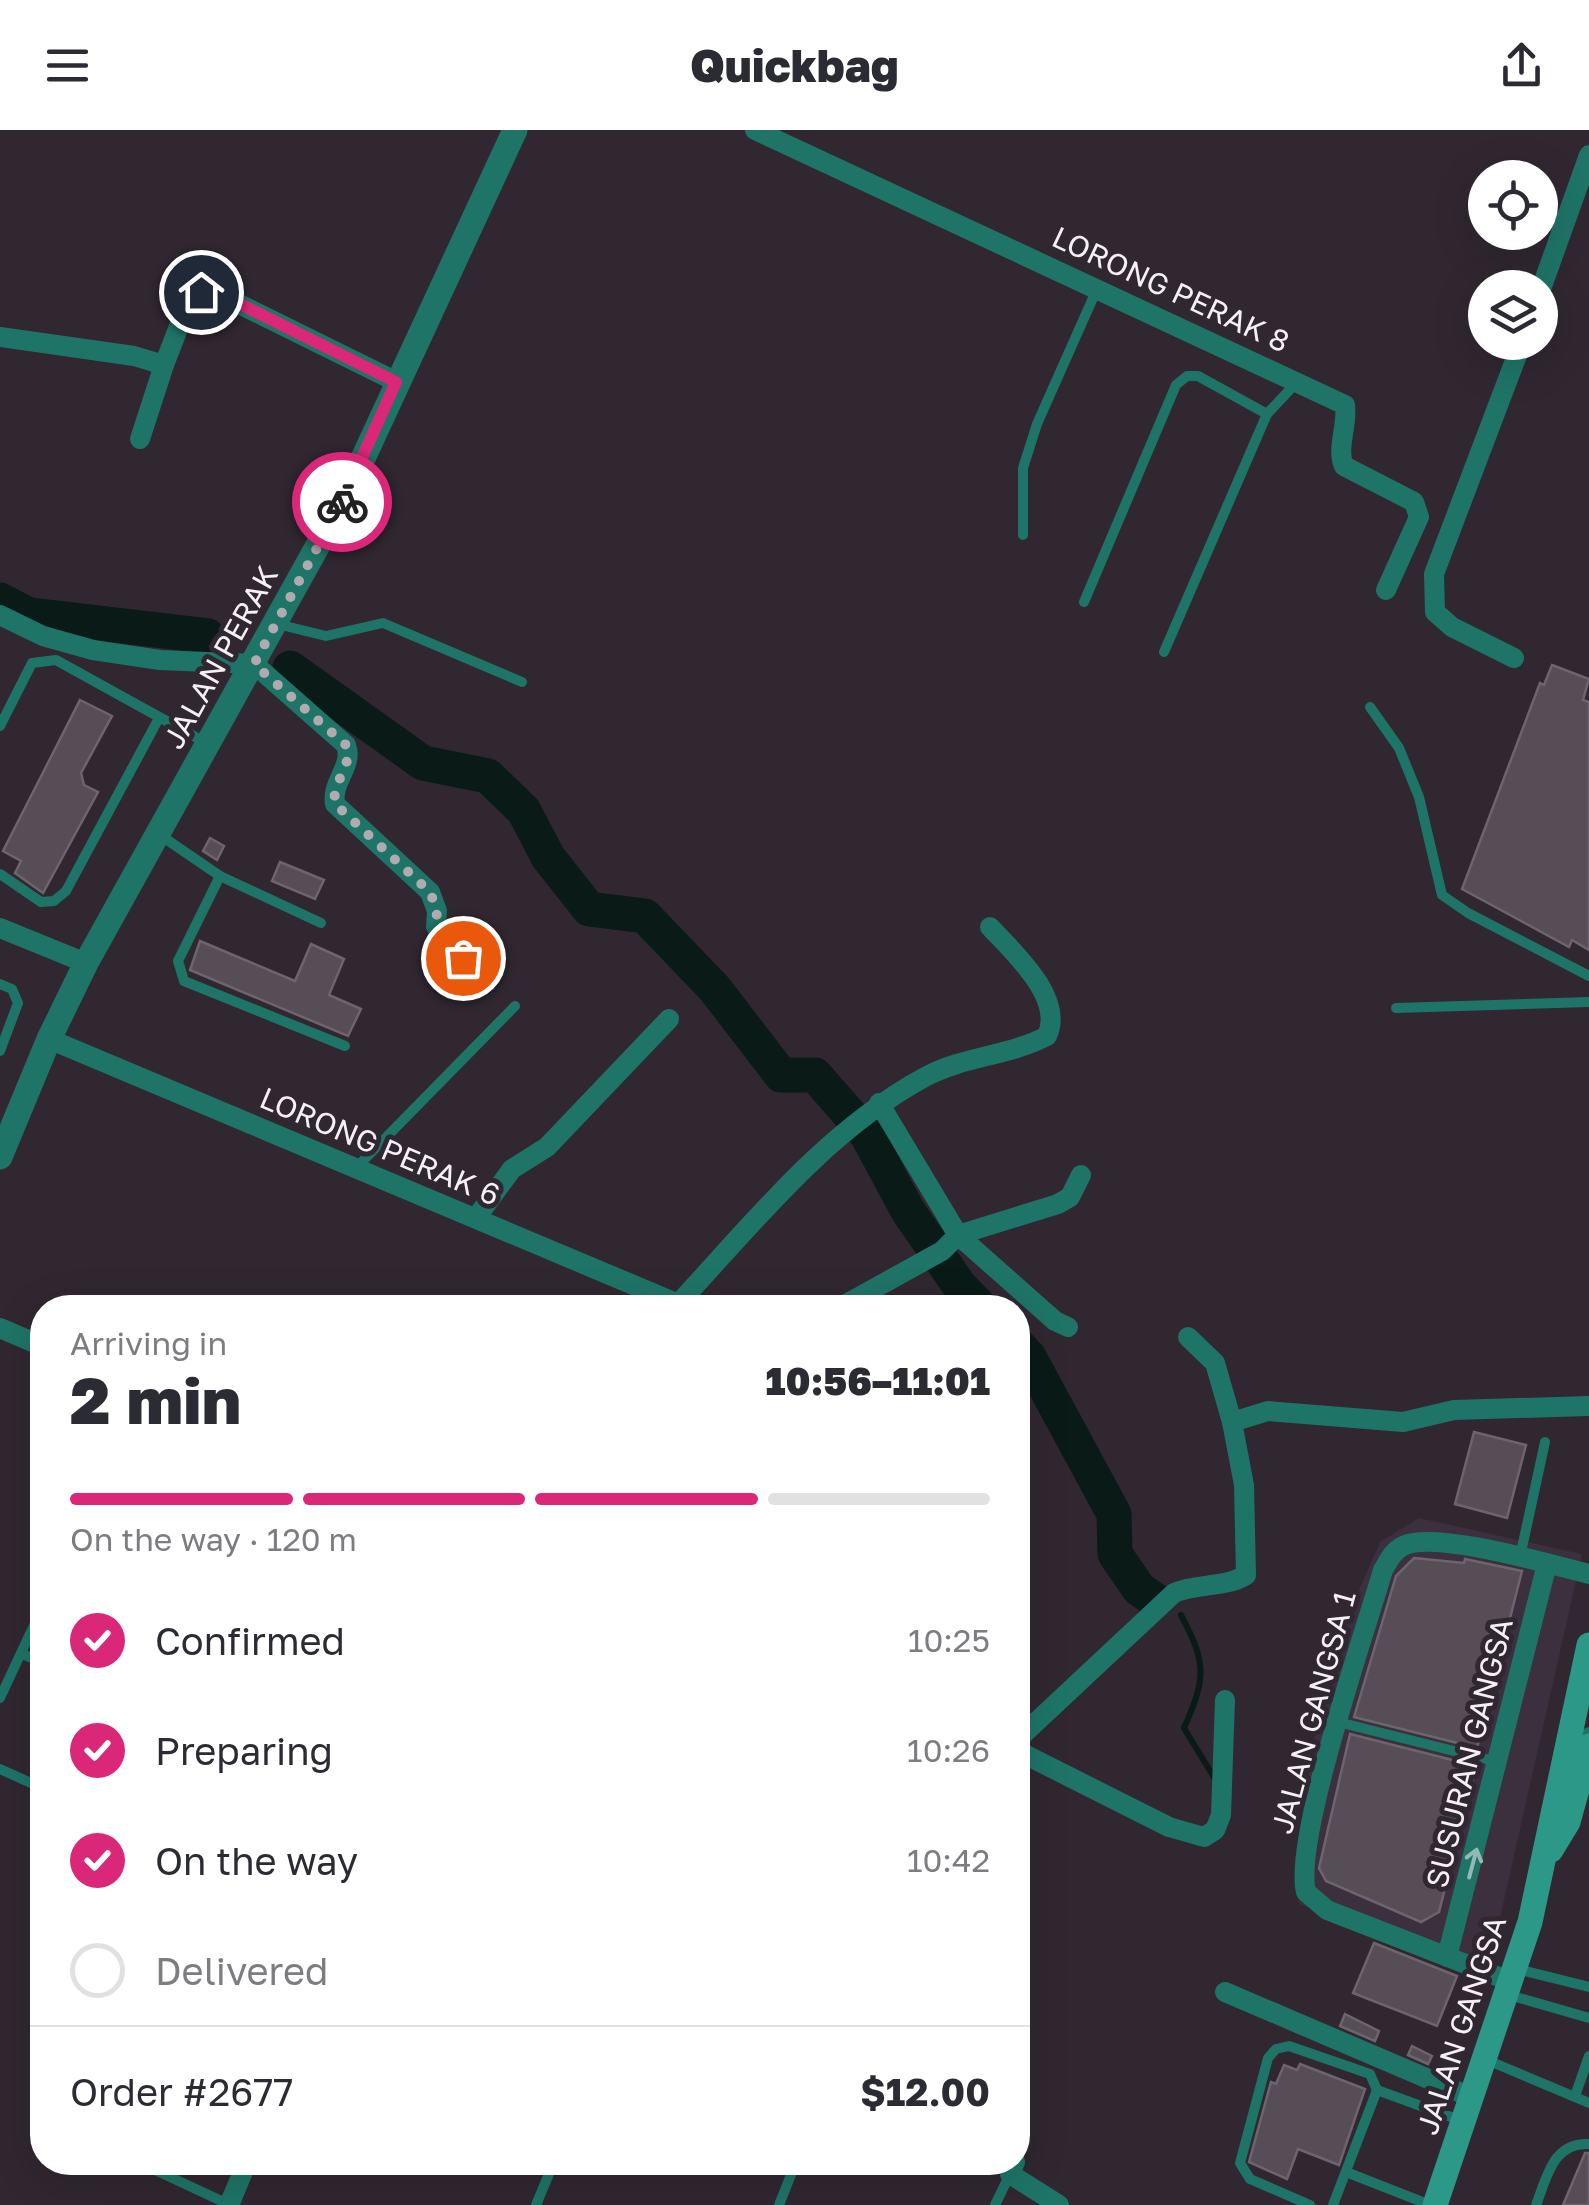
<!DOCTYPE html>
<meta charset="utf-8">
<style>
:root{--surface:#fff;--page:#f2f2f3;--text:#2b2b33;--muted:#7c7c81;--line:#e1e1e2;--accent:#db2777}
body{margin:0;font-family:"Golos Text",sans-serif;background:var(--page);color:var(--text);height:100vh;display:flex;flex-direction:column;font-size:38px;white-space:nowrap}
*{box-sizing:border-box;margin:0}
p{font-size:32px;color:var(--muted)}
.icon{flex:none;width:55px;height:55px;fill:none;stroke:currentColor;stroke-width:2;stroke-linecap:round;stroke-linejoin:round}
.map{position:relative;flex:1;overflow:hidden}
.panel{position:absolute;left:30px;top:1165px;width:1000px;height:880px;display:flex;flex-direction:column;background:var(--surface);border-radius:40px;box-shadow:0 10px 40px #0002}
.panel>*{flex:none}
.fabs{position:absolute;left:1468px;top:30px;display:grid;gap:20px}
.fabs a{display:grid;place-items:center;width:90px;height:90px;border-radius:50%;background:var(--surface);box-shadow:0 10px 40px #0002;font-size:50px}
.pin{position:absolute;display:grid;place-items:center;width:85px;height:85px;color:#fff;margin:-42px;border:5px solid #fff;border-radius:50%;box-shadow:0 2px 10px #0007}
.courier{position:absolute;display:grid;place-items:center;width:100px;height:100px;margin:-50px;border:8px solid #db2777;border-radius:50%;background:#fff;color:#222;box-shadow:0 2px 12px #0007}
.overview em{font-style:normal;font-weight:800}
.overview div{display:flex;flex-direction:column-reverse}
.overview{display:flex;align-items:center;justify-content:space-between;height:170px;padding:0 40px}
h1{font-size:65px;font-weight:800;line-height:75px}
.bar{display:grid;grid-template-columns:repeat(4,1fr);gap:15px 10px;align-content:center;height:120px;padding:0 40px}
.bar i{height:12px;border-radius:8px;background:var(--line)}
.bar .active{background:var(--accent)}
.bar p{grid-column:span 4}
.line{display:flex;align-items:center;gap:25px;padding:0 40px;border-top:2px solid var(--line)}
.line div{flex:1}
ol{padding:0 40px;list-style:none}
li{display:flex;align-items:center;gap:30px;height:110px}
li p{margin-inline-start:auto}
li .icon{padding:10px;border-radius:50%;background:var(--accent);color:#fff;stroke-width:4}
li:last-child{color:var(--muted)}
li i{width:55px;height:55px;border:5px solid var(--line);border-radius:50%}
header{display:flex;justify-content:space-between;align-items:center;height:130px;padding:0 40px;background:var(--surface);font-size:45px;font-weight:800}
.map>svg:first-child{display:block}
.built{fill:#3c2f3e}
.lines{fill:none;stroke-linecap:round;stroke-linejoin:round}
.stream{stroke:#091a17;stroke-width:6}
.river{stroke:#091a17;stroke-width:35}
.building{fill:#564d57;stroke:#6d646e;stroke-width:2.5}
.service{stroke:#1e7467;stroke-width:10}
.minor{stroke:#1e7467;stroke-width:20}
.tertiary{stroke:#1e7467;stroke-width:25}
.secondary{stroke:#2c9988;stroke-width:25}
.oneway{stroke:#94b8b6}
.done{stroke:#b0aab1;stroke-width:10;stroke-dasharray:0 18}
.route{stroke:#db2777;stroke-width:12}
.labels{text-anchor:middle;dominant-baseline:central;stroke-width:10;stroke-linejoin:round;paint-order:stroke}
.street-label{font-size:30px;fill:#f5f0f6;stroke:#302731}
</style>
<header><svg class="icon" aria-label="menu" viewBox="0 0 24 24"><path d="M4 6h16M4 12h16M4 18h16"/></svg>Quickbag<svg class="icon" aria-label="share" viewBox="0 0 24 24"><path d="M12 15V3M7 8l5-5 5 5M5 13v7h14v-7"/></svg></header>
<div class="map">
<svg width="1589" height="2075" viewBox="0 0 1589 2075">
<rect width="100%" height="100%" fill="#302731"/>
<!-- built -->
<path class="built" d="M1419,1388L1582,1424L1486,1850L1299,1774L1295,1729L1327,1533L1380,1412Z"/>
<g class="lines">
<!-- stream -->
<path class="stream" d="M1181,1485C1207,1534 1206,1548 1184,1598L1215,1649"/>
<!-- river -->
<g class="river">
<path d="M0,470L29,485L208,506"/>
<path d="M290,538L423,633L488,646L524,681L548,727L589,779L645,786L715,859L781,945H815L866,1003L908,1081L959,1155L981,1178"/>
<path d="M1018,1215L1029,1227L1114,1384L1115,1424L1139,1459L1155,1470"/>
</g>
</g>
<!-- building -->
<g class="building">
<path d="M1552,535L1589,549L1583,570L1589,572V820L1572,810L1569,817L1462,759L1540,553L1544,555Z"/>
<path d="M80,570L112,586L81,643L84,655L98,662L43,763L15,743L21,731L3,721Z"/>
<path d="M210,708L224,716L217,730L203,721Z"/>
<path d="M280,732L324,750L315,769L272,751Z"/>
<path d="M200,811L295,851L311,814L344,829L329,865L361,879L348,906L190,840Z"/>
<path d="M1474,1302L1526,1315L1507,1388L1455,1374Z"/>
<path d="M1414,1428L1464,1433L1465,1429L1522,1441L1477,1618L1354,1587L1396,1446Z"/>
<path d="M1350,1604L1476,1636L1439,1782L1421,1792L1326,1751L1319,1738Z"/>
<path d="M1374,1813L1457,1846L1437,1896L1353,1863Z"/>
<path d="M1345,1884L1379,1901L1375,1911L1340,1896Z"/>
<path d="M1412,1916L1432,1926L1428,1934L1408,1925Z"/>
<path d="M1300,1934L1365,1959L1339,2035L1298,2019L1287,2049L1249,2032L1271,1952L1276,1954L1284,1935L1297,1940Z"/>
<path d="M1585,2023H1589V2075H1563Z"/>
</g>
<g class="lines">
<!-- service -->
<g class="service">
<path d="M1023,405V338L1037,294L1097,159"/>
<path d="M1084,472L1176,255L1187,246H1198L1267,284"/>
<path d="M277,494L326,506L383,493L522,552"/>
<path d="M1164,522L1267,284L1297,252"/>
<path d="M1370,577L1399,618L1419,667L1442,765L1468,783L1589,846"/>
<path d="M0,596L32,533L56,530L208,614"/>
<path d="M160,705L220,746L178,831L184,851L345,916"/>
<path d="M0,744L41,772L54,771L66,761L159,588"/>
<path d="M220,746L321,793"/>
<path d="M0,854L12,859L18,873L0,921"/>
<path d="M1396,878L1589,872"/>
<path d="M357,1037L515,876"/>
<path d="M1520,1427L1545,1312"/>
<path d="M22,1524L42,1532"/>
<path d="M0,1568L42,1478"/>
<path d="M1338,1592L1498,1632"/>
<path d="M1571,1610L1589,1602"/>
<path d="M0,1639L42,1658"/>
<path d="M1517,1839L1589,1857"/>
<path d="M1509,1865L1589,1888"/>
<path d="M1487,1930L1589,1973"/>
<path d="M1575,1966L1589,1926"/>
<path d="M138,2032L228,2074"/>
<path d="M1346,2042L1430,2075"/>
<path d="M536,2075L554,2032"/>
<path d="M779,2075L796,2032"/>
<path d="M995,2075L1010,2044"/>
<path d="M1310,2075L1250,2049L1240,2033L1268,1928L1276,1919L1289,1916L1370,1944L1377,1960"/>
<path d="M1333,2075L1377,1960L1462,1991"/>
<path d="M1536,2075C1547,2047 1553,2012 1589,2014"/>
</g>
<!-- minor -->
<g class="minor">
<path d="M755,0L1345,275C1348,295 1336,319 1344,336L1414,372L1419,387L1386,460"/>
<path d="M1540,162L1589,25"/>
<path d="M0,207L134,226L164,235L190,168L201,162L217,163L397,252"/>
<path d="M140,309L164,235"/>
<path d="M0,485L43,506L93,520L160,530L254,534L346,615C354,636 331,651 335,674L430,762L437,781L436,797L463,828"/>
<path d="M1514,528L1452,497L1435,482L1434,444L1522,212"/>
<path d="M0,798L86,833"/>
<path d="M49,909L688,1178"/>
<path d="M879,973L958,1105L1055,1191L1068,1197"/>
<path d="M476,1088L512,1039L547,1017L669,889"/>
<path d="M679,1173C754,1092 827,1000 925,947C964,926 1009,926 1047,906C1065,868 1013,822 990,797"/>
<path d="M839,1178L942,1121L958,1105L1058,1074L1070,1067L1081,1045"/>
<path d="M0,1198L42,1216"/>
<path d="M1188,1207L1215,1233L1232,1292"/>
<path d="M1018,1609L1174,1463C1196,1453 1226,1458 1246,1445L1244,1355L1232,1292L1268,1281L1403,1292L1454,1280L1589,1276"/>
<path d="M1018,1621L1169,1697L1204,1707L1215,1700L1221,1685L1225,1570"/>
<path d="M1447,1827L1547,1434"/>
<path d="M1512,1852L1327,1780L1306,1762C1293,1710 1365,1502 1383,1440C1389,1430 1393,1421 1403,1416C1434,1400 1552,1435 1589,1444"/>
<path d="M1225,1862L1473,1968"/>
<path d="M1015,2032L1010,2044L1059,2075"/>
<path d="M229,2075L247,2032"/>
</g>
<!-- tertiary -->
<path class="tertiary" d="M0,1027L49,909L86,833L347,363L515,0"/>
<!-- secondary -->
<g class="secondary">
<path d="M1551,1720L1568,1692L1589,1616"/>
<path d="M1435,2075L1530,1792L1589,1515"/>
</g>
</g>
<!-- one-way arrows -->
<defs><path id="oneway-shaft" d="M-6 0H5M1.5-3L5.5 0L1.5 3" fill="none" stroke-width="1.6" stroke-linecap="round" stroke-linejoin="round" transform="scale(2.5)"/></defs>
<use class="oneway" href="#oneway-shaft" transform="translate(1473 1733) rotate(-75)"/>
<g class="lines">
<!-- done -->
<path class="done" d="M342,372L254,534L346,615C354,636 331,651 335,674L430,762L437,780L436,797L463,828"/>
<!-- route -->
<path class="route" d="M201,162H216L396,252L342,372"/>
</g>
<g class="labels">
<!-- street labels -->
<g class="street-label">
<text transform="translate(1171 159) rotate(25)">LORONG PERAK 8</text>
<text transform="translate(220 527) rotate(-61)">JALAN PERAK</text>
<text transform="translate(380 1016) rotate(23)">LORONG PERAK 6</text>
<text transform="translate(1313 1582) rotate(-75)">JALAN GANGSA 1</text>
<text transform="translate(1469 1623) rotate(-76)">SUSURAN GANGSA</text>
<text transform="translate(1461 1895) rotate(-72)">JALAN GANGSA</text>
</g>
</g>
</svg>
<div class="fabs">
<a><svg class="icon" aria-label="locate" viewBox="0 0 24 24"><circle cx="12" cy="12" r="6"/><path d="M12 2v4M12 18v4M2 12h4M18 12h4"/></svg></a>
<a><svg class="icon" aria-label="layers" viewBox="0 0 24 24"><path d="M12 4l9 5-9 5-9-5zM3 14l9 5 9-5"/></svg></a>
</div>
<div class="pin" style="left:463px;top:828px;background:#ea580c"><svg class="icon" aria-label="bag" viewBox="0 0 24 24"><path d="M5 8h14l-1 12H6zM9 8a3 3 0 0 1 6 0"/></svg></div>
<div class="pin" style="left:201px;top:162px;background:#1f2937"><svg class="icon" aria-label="home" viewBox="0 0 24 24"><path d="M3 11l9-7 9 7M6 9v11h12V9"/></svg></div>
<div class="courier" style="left:342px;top:372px"><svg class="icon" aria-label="bike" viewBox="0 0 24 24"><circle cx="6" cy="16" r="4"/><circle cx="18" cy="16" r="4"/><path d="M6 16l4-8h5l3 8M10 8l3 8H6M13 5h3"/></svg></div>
<section class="panel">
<div class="overview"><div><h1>2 min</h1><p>Arriving in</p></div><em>10:56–11:01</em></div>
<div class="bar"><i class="active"></i><i class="active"></i><i class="active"></i><i></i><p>On the way · 120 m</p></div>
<ol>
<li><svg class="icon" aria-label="check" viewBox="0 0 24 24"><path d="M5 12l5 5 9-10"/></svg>Confirmed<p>10:25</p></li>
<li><svg class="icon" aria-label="check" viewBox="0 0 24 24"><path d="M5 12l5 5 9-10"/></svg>Preparing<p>10:26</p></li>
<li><svg class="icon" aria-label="check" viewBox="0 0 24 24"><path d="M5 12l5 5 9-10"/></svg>On the way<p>10:42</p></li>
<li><i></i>Delivered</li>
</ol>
<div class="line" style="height:130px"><div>Order #2677</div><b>$12.00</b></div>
</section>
</div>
